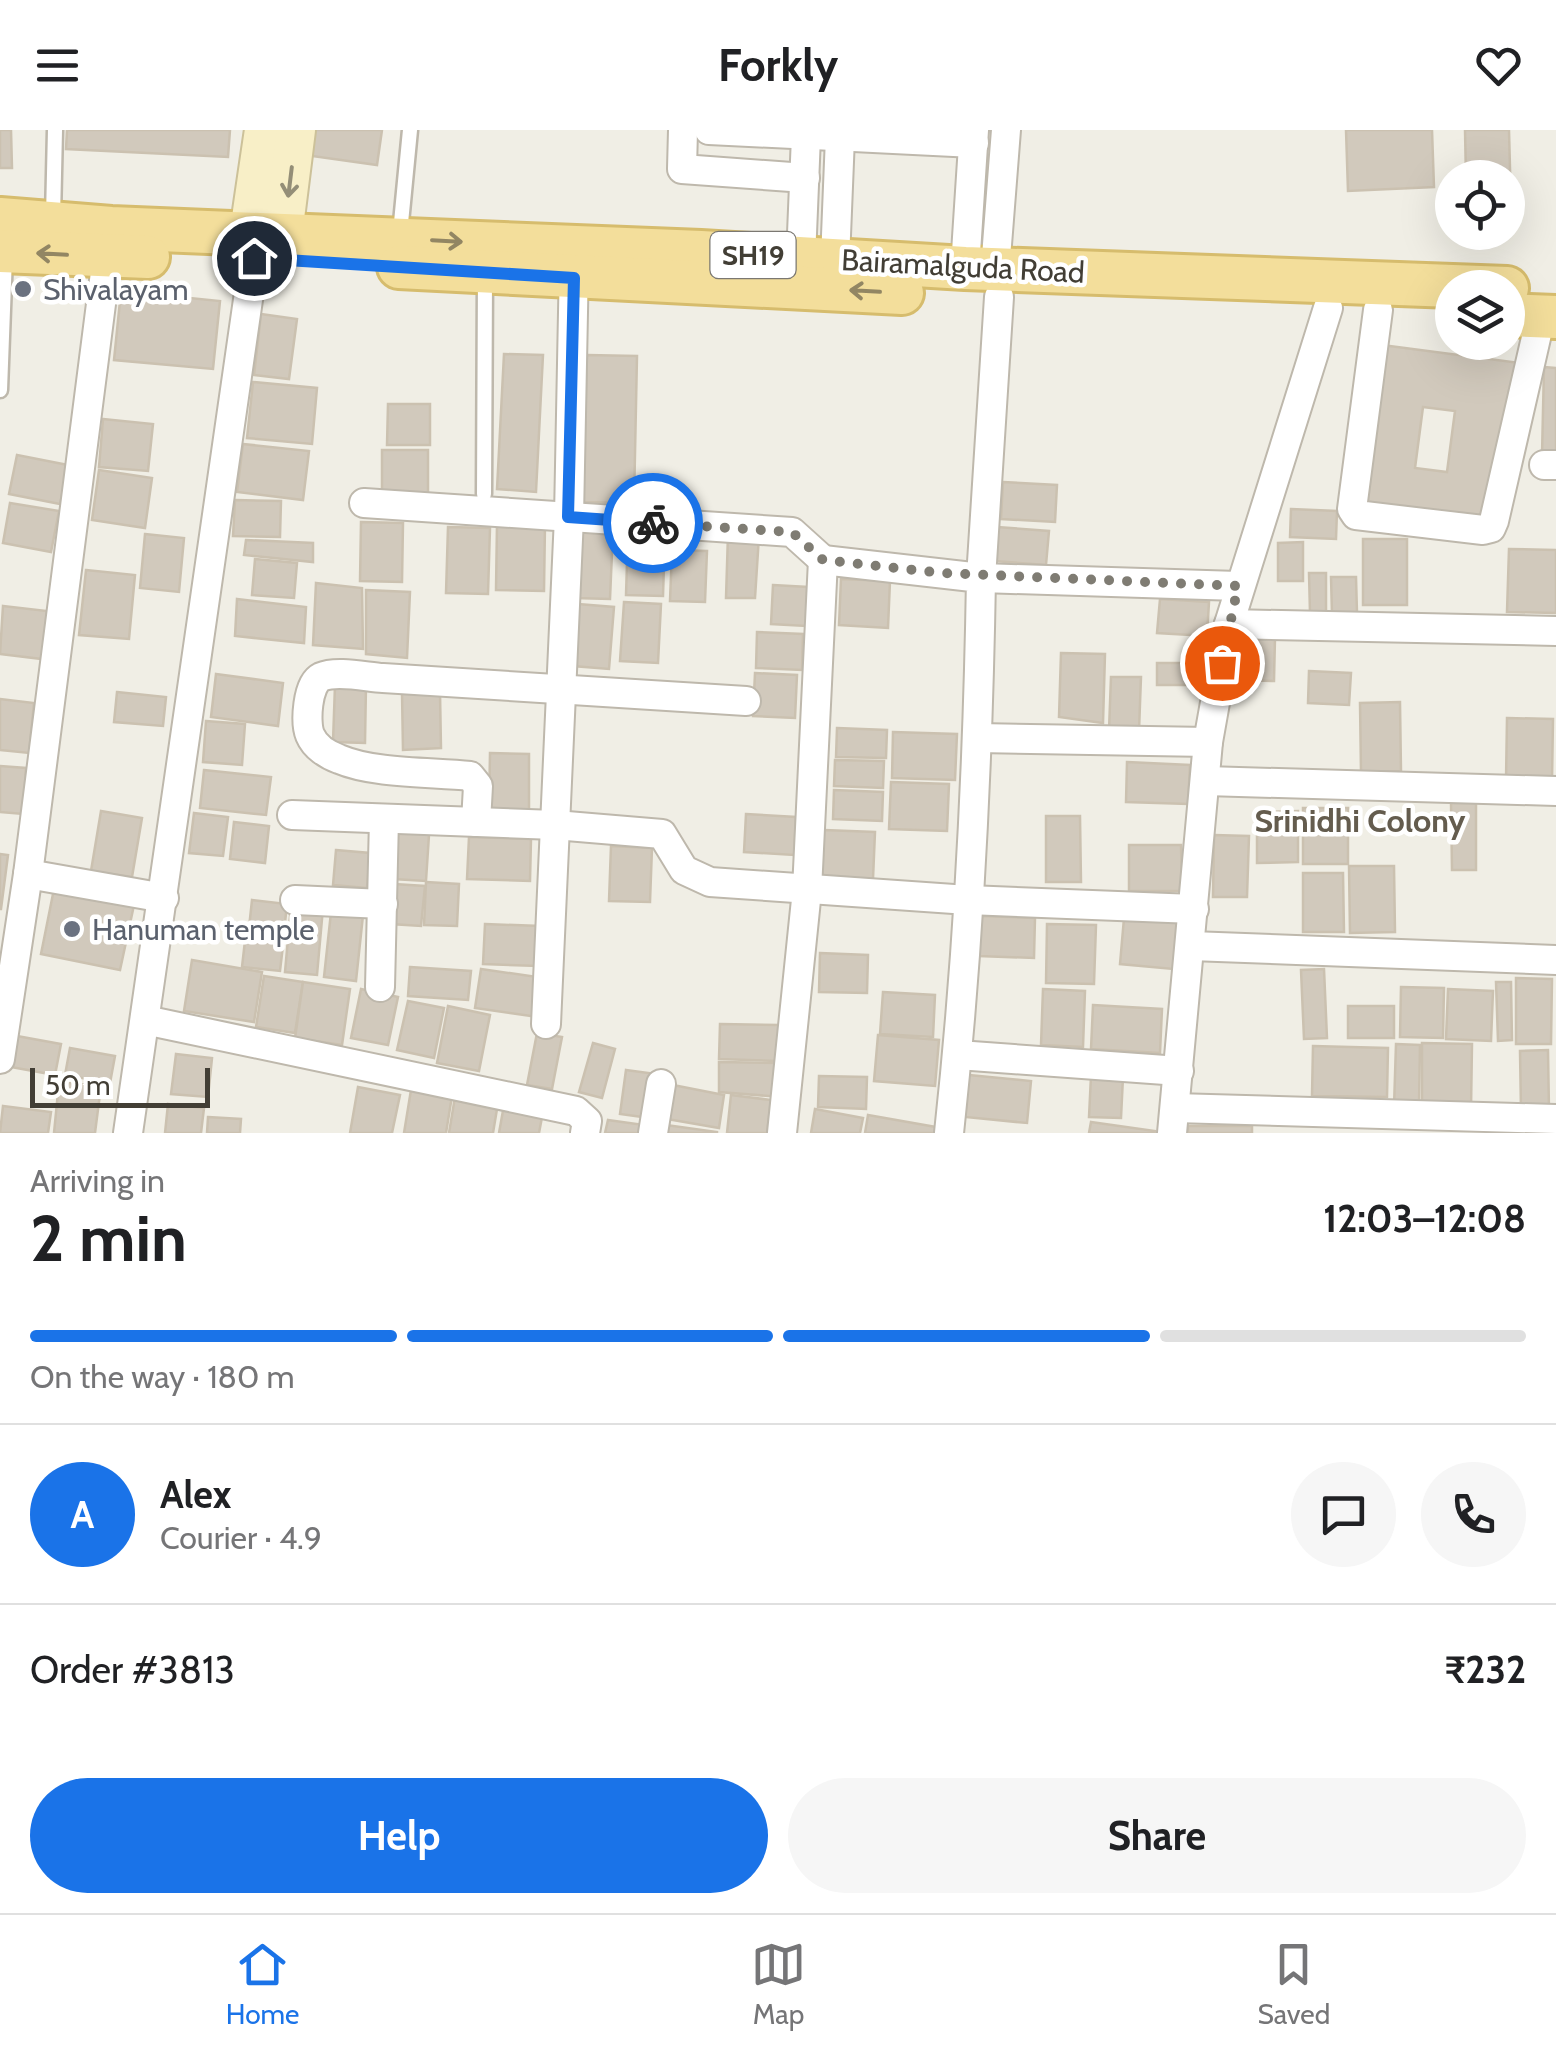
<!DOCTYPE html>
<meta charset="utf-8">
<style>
:root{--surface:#fff;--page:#f6f6f6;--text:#202124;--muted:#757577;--line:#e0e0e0;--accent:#1a73e8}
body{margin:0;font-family:Cabin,sans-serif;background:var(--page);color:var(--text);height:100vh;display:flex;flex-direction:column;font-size:38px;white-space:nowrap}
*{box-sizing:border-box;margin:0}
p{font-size:32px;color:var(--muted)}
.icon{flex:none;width:55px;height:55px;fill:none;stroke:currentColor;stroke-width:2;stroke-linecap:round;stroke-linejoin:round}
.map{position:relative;height:1003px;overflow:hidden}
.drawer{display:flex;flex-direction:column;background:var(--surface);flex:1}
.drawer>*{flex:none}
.fabs{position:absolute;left:1435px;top:30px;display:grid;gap:20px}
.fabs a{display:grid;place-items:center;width:90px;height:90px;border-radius:50%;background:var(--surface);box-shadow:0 10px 40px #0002;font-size:50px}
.scale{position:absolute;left:30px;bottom:25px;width:180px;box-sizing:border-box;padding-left:10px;border:5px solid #423e35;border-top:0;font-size:28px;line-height:35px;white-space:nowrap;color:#423e35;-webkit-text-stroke:8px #fff;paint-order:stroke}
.pin{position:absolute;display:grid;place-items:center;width:85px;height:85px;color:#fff;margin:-42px;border:5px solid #fff;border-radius:50%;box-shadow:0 2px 10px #0007}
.courier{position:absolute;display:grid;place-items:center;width:100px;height:100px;margin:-50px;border:8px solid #1a73e8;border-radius:50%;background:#fff;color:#222;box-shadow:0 2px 12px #0007}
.summary em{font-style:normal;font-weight:700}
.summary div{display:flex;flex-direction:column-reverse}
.summary{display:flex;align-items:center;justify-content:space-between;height:170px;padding:0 30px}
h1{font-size:65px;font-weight:700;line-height:75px}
.bar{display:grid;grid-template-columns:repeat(4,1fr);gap:15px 10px;align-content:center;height:120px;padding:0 30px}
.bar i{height:12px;border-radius:8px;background:var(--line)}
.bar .selected{background:var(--accent)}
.bar p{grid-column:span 4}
.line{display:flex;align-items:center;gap:25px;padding:0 30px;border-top:2px solid var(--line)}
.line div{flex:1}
.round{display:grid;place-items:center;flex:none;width:105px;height:105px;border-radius:52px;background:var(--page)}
.button{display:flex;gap:20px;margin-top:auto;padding:20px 30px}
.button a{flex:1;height:115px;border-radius:60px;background:var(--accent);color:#fff;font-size:40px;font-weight:700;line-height:115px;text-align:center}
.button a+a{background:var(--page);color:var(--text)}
header{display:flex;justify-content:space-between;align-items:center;height:130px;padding:0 30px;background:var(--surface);font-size:45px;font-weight:700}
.dock{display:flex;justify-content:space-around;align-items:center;height:140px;border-top:2px solid var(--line);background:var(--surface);font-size:28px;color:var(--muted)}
.dock a{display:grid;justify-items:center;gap:5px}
.dock .selected{color:var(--accent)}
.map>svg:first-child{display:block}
.building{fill:#d1c9bc;stroke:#cbc1b0;stroke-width:2.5;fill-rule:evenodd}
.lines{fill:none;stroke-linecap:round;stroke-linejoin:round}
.lane-casing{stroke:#beb8ac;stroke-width:19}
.street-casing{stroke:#beb8ac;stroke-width:32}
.secondary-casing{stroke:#ccc199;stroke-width:42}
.primary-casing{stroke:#d6bc6d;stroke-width:48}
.lane{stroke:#fff;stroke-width:14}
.street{stroke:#fff;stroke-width:28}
.secondary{stroke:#f8efc7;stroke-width:38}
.primary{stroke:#f3de9b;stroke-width:42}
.oneway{stroke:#948e77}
.oneway2{stroke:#928663}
.done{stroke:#7f7c73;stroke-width:10;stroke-dasharray:0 18}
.route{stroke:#1a73e8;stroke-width:12}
.worship-dot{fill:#6b7280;stroke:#fff;stroke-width:4}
.labels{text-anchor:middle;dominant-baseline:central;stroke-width:9;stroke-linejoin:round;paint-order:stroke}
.shield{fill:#fff;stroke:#7b7872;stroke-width:2.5}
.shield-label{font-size:28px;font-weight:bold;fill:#423e35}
.street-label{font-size:30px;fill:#423e35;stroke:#fff}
.worship-label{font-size:30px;fill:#5b616d;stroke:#fff;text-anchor:start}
.neighbourhood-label{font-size:32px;font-weight:bold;fill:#645c4e;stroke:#fff}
</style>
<header><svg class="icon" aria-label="menu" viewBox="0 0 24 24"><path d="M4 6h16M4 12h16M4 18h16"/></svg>Forkly<svg class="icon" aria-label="heart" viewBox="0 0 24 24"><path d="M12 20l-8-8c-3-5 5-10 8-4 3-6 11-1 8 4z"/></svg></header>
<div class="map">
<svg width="1556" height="1003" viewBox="0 0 1556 1003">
<rect width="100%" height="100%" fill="#f0eee5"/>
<!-- building -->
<g class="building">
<path d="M0,0H11L12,38H0Z"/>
<path d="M67,0H230L228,27L66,19Z"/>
<path d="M315,0H382L377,35L312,26Z"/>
<path d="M1346,0H1432L1434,57L1348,61Z"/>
<path d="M1465,0H1509L1511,77H1508V48H1466Z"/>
<path d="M121,161L220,171L213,239L114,230Z"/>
<path d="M261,184L297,189L289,249L254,245Z"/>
<path d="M1382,215L1520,233L1487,394L1360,381ZM1423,277L1455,281L1447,342L1415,338Z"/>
<path d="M504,224L543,225L536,362L497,359Z"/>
<path d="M587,225L637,226L634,373L583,372Z"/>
<path d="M1544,237L1556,238V325H1542Z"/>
<path d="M253,252L317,258L312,314L247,308Z"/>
<path d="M388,274H430V315H387Z"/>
<path d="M103,289L153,294L148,341L99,337Z"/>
<path d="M243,314L309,321L303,370L237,362Z"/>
<rect x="382" y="320" width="46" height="48"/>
<path d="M17,325L68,335L60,374L9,364Z"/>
<path d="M99,340L152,348L145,398L92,390Z"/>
<path d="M1003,352L1057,355L1055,392L1001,389Z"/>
<path d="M235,370L281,371L280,407L233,406Z"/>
<path d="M10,373L59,381L51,422L3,413Z"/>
<path d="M1291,379L1337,381L1336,409L1290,407Z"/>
<path d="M361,392L403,393L402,452L360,451Z"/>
<path d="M497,394H545L544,461L496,460Z"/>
<path d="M448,397L490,398L488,464L446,463Z"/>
<path d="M997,397L1049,401L1046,435L994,431Z"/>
<path d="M577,398L613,399L610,469L574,468Z"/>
<path d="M628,401L665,402L663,466L626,465Z"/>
<path d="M145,404L184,408L179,462L140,458Z"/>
<path d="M728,404L759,406L755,468H726Z"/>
<rect x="1363" y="409" width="44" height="66"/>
<path d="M246,410L313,413V432L244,425Z"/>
<path d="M1303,412V451H1278V413Z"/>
<path d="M1509,419L1556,420V483L1507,482Z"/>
<path d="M672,420L707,421L705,472L670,471Z"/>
<path d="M255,429L297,433L294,468L252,465Z"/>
<path d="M86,440L135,445L129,509L79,505Z"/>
<path d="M1309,443H1326V483H1310Z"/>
<path d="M1331,447H1356L1357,483L1332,484Z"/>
<path d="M841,449L890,451L888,498L839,495Z"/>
<path d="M316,453L362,458L363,519L313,515Z"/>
<path d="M773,455L808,457L806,496L771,494Z"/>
<path d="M366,460L410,462L407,528L366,524Z"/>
<path d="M237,469L306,477L304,513L235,506Z"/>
<path d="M1160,469L1209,472L1207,506L1157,503Z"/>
<path d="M624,472L661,474L658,533L620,531Z"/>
<path d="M578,474L614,477L609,539L573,536Z"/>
<path d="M3,476L47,481L42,529L0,524Z"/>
<path d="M757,502L803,504L802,540L756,538Z"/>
<path d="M1244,507L1275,508L1274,551L1242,550Z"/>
<path d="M1061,523L1105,524L1103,593L1059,587Z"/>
<rect x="1157" y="533" width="54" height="22"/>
<path d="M1309,541L1351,543L1349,575L1308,573Z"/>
<path d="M755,543L797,545L795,588L753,586Z"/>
<path d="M216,544L283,553L278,596L211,587Z"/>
<path d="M1111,547H1141L1139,601L1109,600Z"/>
<path d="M335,555H366L365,613L333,612Z"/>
<path d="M117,562L166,567L163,596L114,592Z"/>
<path d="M440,562L441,618L403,620L402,563Z"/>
<path d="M0,569L34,573L29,623L0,620Z"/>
<path d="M1400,572L1401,641L1361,642L1360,573Z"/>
<path d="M1507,588L1553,589L1552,651L1506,650Z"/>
<path d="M206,591L245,594L242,635L203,632Z"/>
<path d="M837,598L887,600L886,628L836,627Z"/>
<path d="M893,602L957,604L955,650L892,648Z"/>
<path d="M490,623L529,624V680L489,679Z"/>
<path d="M835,630L884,631L883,658L834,656Z"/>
<path d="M1127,632L1190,635L1188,674L1126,672Z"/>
<path d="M0,636L26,638L23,684L0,682Z"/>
<path d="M204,640L271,647L266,685L200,678Z"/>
<path d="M891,652L949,654L947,701L889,699Z"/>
<path d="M834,660L883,662L882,691L833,689Z"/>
<path d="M1451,673H1476V740H1452Z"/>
<rect x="1303" y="678" width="45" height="56"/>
<path d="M101,681L142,688L132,747L91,741Z"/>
<path d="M1298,681V732L1257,733V682Z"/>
<path d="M194,683L228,687L223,726L189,723Z"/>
<path d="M746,684L796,687L794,725L744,722Z"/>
<path d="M1046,686H1080L1081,752H1046Z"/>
<path d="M234,692L269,696L265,733L230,729Z"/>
<path d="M824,700L875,702L873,749L822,747Z"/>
<path d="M396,702L429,705L426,751L393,749Z"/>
<path d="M1214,705L1249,706L1247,767H1213Z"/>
<path d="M469,707L531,709L530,751L467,749Z"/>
<path d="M1129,715H1181L1182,761H1129Z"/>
<path d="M611,716L652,718L650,772L609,771Z"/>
<path d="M336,720L370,723L367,758L333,755Z"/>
<path d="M0,724L8,725L1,779H0Z"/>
<path d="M1349,736H1394L1395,802L1350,803Z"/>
<path d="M1303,743H1343L1344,802H1303Z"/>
<path d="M426,752L459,754L457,796L424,795Z"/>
<path d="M394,754L425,756L421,796L391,794Z"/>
<path d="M54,759L134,775L120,840L41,824Z"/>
<path d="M252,770L287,774L284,802L249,798Z"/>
<path d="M332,773L364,776L356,851L324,847Z"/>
<path d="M291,775L323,778L317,845L285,842Z"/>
<path d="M981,786L1035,788L1034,828L979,826Z"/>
<path d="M1124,788L1177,793L1173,839L1120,834Z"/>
<path d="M485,794L540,796L538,836L483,834Z"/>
<path d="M1047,794L1096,795L1094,854L1046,853Z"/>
<path d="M246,802L284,807L280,841L242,837Z"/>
<path d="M820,823L868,825L867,863L819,862Z"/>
<path d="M192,830L262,842L254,892L184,881Z"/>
<path d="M410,837L471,841L468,870L408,866Z"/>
<path d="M481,839L544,848L538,887L475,878Z"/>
<path d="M1324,839L1327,908L1304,909L1301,840Z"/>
<path d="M264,846L303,852L295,903L256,897Z"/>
<path d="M1516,848L1552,849L1551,914H1516Z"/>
<path d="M303,852L350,859L342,915L295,908Z"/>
<path d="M1496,852H1511L1512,910L1498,911Z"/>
<path d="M1401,857L1444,858L1443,908L1400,907Z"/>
<path d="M361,859L398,867L388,915L351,908Z"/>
<path d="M1043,859L1085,861L1083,917L1041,915Z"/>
<path d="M1448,859L1493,861L1491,911L1446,909Z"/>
<path d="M883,862L935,865L933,907L880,904Z"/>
<path d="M408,871L444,878L434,928L397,920Z"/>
<path d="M1093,875L1162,879L1160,923L1091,919Z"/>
<path d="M448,876L490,885L479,941L437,933Z"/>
<rect x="1348" y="876" width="46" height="32"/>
<path d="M720,894L779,895L778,931L719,929Z"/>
<path d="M537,903L562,907L552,959L527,955Z"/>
<path d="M878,905L939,910L935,956L874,951Z"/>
<path d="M17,906L61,914L55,945L11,937Z"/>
<path d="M593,913L615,919L602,968L579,962Z"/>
<path d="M1422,913L1472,914L1471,980H1422Z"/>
<path d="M1396,914L1420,915L1419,977H1394Z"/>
<path d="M1313,916L1388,918L1387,967L1312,966Z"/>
<path d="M70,918L115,926L110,953L65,945Z"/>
<path d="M1548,920L1549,981H1521L1520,921Z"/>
<path d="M176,924L212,928L208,967L171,964Z"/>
<path d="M719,932L782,933L781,967L719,962Z"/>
<path d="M626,940L656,944L650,988L620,984Z"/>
<path d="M969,945L1031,951L1027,993L965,987Z"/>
<path d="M819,946L867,947L866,979L818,977Z"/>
<path d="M1091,946L1123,947L1121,988L1089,987Z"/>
<path d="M59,952L101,956L95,1003H54Z"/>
<path d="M673,955L724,965L719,998L667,989Z"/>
<path d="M358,957L400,965L392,1003H350Z"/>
<path d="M411,960L452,966L446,1003H404Z"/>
<path d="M731,965L771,970L767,1003H727Z"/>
<path d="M455,967L498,973L493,1003H449Z"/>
<path d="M168,974L204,978L201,1003H165Z"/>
<path d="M504,975L543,982L539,1003H499Z"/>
<path d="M3,976L51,982L48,1003H0Z"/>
<path d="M815,979L863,988L860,1003H811Z"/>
<path d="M868,985L936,997L934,1003H865Z"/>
<path d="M208,987L241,989L240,1003H207Z"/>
<path d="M608,990L644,995L643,1003H605Z"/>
<path d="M1091,992L1155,1001V1003H1089Z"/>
<path d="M666,995L717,1002V1003H665Z"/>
<rect x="1188" y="996" width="64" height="7"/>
</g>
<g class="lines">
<defs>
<g id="lane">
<path d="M53,87L55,0"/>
<path d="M400,103L410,0"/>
<path d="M0,260L5,126"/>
<path d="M484,364L485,145"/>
</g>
<g id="street">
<path d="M683,0L682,39L805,48"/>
<path d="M709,0L974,13"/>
<path d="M801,128L806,6"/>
<path d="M835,130L840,7"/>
<path d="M965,138L974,0"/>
<path d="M995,140L1006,0"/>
<path d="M999,167L981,448L1238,456"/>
<path d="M1378,180L1352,379L1356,385L1483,400L1491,398L1494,391L1541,186"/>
<path d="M1544,335H1556"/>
<path d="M364,373L792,402L823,430"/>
<path d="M1229,494L1556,501"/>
<path d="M978,608L1208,612"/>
<path d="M1206,651L1556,661"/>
<path d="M292,685L555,695L662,704L684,740L710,752L968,770L1194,779"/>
<path d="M476,692L478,656L470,646C431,642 374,644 339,629C328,625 315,617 310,605C305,593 307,554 321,547C337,540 366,547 383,548L746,571"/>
<path d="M28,744L164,768"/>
<path d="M295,770L383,774"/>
<path d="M1191,816L1556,830"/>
<path d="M380,857L384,689"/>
<path d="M145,890L576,981L587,991L585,1003"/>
<path d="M546,894L569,387L574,131"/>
<path d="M958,925L1179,941"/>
<path d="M0,929L28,744L107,127"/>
<path d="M1175,978L1556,989"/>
<path d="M128,1003L254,128"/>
<path d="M653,1003L661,954"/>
<path d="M782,1003L807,760L823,430L981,448C978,633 969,819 949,1003"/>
<path d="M1172,1003L1208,612L1229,494L1328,178"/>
</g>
<g id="secondary">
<path d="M249,102L264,0"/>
<path d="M283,104L296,0"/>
</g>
<g id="primary">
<path d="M0,89L111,98L701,122L965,138L1507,158"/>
<path d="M0,121L148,127"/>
<path d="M399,137L902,163"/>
<path d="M1508,185L1556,187"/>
</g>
</defs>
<!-- lane casing -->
<use href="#lane" class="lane-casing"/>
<!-- street casing -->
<use href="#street" class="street-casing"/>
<!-- secondary casing -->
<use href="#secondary" class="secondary-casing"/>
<!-- primary casing -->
<use href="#primary" class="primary-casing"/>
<!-- lane -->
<use href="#lane" class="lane"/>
<!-- street -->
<use href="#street" class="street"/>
<!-- secondary -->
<use href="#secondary" class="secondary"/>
<!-- primary -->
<use href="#primary" class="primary"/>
</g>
<!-- one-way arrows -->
<defs><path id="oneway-shaft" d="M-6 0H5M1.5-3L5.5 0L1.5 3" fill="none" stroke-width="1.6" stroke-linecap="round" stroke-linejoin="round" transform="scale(2.5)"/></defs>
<use class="oneway" href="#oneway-shaft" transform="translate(290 52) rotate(97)"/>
<g class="oneway2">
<use href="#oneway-shaft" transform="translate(447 111) rotate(3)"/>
<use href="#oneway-shaft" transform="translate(52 124) rotate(-177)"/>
<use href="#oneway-shaft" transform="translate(865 161) rotate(-177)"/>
</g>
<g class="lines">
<!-- done -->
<path class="done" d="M653,393L792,402L823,430L942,443L1238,456L1222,533"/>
<!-- route -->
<path class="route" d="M254,128L574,148L568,387L653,393"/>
</g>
<!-- markers -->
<g class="worship-dot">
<circle cx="23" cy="159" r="10"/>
<circle cx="72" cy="799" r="10"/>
</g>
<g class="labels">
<!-- shield labels -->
<rect class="shield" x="710.5" y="102" width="85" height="46" rx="8"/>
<g class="shield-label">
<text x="753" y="125">SH19</text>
</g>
<!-- street labels -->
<g class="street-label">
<text transform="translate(963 136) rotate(3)">Bairamalguda Road</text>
</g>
<!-- worship labels -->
<g class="worship-label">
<text x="43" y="159">Shivalayam</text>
<text x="92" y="799">Hanuman temple</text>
</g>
<!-- neighbourhood labels -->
<g class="neighbourhood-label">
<text x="1360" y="690">Srinidhi Colony</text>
</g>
</g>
</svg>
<div class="fabs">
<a><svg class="icon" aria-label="locate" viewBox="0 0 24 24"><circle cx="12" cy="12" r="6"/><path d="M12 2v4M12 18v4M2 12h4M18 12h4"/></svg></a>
<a><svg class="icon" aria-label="layers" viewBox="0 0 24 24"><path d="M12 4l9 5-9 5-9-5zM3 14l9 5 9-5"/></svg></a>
</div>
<div class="scale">50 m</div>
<div class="pin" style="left:1222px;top:533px;background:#ea580c"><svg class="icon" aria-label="bag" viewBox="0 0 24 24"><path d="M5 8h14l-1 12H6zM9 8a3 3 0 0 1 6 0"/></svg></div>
<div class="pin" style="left:254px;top:128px;background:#1f2937"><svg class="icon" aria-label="home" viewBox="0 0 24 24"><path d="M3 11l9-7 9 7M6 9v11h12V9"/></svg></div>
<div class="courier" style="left:653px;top:393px"><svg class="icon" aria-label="bike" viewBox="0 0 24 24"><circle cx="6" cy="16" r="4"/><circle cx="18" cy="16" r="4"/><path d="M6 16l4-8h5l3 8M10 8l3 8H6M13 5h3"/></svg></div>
</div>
<section class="drawer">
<div class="summary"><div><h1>2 min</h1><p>Arriving in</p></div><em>12:03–12:08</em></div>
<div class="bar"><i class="selected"></i><i class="selected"></i><i class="selected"></i><i></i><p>On the way · 180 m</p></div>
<div class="line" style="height:180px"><b class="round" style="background:var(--accent);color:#fff">A</b><div><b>Alex</b><p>Courier · 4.9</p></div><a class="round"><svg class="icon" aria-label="chat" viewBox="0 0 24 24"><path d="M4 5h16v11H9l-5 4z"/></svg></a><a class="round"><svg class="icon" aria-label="phone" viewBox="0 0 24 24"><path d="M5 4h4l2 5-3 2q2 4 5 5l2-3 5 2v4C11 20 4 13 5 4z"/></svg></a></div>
<div class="line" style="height:130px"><div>Order #3813</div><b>₹232</b></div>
<div class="button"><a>Help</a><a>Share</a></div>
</section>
<nav class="dock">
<a class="selected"><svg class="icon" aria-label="home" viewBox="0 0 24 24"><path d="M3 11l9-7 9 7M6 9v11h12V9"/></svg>Home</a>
<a><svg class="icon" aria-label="map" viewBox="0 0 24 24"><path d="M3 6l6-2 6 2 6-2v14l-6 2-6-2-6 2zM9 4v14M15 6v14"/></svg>Map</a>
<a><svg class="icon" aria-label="saved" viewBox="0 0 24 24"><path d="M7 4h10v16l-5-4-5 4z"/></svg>Saved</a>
</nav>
